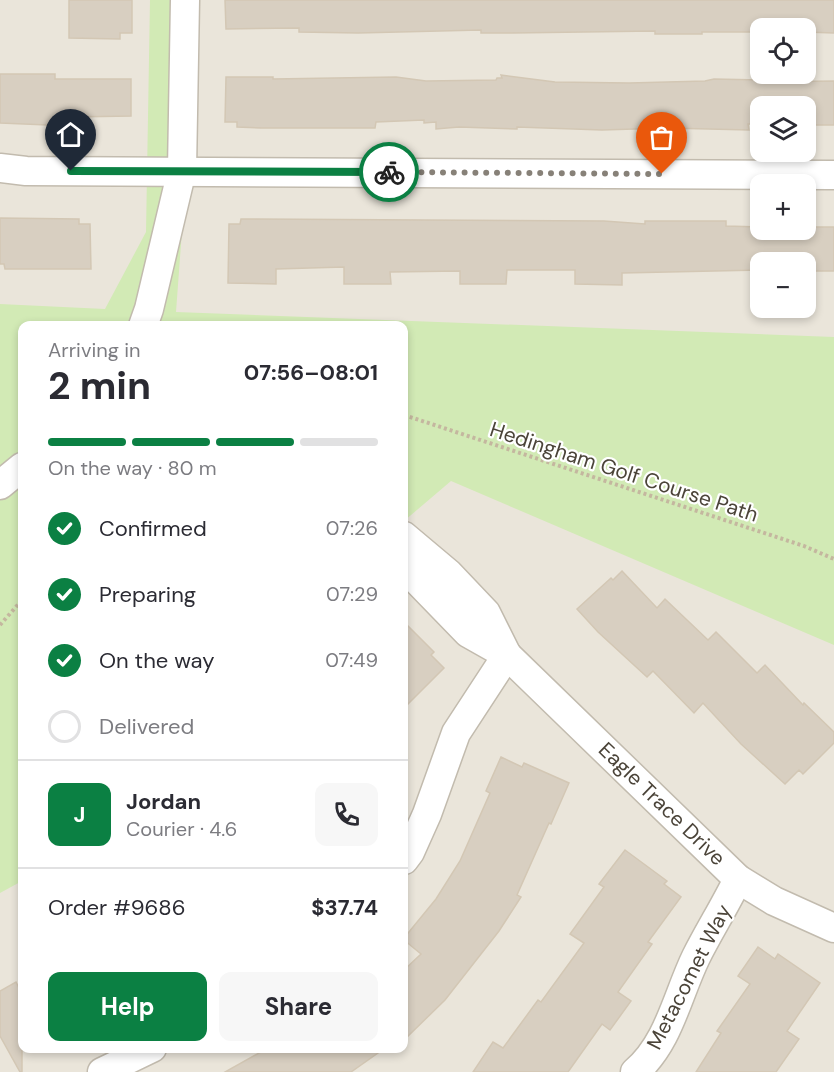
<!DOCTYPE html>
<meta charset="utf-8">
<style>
:root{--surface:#fff;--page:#f7f7f7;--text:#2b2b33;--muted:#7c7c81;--line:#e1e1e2;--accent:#0b8043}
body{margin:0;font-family:"DM Sans",sans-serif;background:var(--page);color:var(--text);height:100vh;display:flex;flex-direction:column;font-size:22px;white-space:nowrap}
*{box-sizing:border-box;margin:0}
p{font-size:20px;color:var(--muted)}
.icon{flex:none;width:33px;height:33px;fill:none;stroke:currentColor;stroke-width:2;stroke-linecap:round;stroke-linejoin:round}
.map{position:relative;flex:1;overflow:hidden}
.side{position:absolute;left:18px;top:321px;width:390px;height:732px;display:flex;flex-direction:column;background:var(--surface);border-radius:12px;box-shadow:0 3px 9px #0003}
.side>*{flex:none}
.buttons{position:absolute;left:750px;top:18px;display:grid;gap:12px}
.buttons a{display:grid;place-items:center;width:66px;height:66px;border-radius:12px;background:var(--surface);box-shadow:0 3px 9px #0003;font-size:30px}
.pin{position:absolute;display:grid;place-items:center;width:51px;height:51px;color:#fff;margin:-62px -26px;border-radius:50% 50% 50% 0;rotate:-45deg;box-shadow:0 0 6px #0007}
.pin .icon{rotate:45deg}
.courier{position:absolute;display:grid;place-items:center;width:60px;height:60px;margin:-30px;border:4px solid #0b8043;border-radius:50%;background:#fff;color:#222;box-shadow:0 2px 8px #0007}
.summary em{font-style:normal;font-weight:700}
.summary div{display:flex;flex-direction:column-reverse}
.summary{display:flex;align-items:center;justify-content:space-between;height:102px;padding:0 30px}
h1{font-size:39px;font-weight:700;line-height:45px}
.bar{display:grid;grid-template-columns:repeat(4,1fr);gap:9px 6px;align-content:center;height:72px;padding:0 30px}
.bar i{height:8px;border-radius:4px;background:var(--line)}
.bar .on{background:var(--accent)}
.bar p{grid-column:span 4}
.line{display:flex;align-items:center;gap:15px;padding:0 30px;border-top:2px solid var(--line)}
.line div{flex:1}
.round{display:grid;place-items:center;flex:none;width:63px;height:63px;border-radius:12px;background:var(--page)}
ol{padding:0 30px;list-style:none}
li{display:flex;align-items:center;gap:18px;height:66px}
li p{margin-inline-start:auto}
li .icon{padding:6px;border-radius:50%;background:var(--accent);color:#fff;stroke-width:4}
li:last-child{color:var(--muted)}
li i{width:33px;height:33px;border:3px solid var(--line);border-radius:50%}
.cta{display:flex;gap:12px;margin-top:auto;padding:12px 30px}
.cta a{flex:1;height:69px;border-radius:12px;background:var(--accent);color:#fff;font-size:24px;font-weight:700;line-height:69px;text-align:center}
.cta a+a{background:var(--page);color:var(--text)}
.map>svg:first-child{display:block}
.residential{fill:#eae5da;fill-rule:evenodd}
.green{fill:#d2eab5}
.building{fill:#d8cfc1;stroke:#d3c7b4;stroke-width:1.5}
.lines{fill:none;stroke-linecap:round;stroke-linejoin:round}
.minor-casing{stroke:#c2bbae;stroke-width:31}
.path{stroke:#c4b79f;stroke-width:4;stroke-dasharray:3 3;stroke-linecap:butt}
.minor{stroke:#fff;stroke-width:28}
.done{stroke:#878178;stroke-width:6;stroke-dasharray:0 10.8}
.route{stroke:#0b8043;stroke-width:8}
.labels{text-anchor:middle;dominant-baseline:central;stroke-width:4.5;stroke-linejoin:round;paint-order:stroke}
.street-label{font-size:21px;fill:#4b4439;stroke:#fff}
</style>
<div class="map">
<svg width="834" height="1072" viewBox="0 0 834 1072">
<rect width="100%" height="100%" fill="#f6f3ec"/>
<!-- residential -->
<path class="residential" d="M0,0H834V1072H0ZM760,28H806V74H760ZM760,106H806V152H760ZM760,184H806V230H760ZM760,262H806V308H760ZM22,326H404V1048H22Z"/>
<!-- green -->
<path class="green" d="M150,0H199L176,312L834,337V645L451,481L404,521V326H22V881L0,893V304L105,309L146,232Z"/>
<!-- building -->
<g class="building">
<path d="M69,0H132V33H120V39L69,38Z"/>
<path d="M225,0H834V33L806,32V28H760V32H702V34H655V31L512,33H481V30L358,33L299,32V28L226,29Z"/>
<path d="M0,74H55V79H131V116L71,117V126L0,123Z"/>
<path d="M501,75L555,82L629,83L705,81L714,79L760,80V82L834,81V125H806V106H760L759,124H748L749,130L667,128L602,130L517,127V129L459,127L436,129V122L424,123V120L376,122L375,128H261L237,127V122H225L226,77H273V79L396,77L426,81L496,80L497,78H502Z"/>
<path d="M0,218L79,219V224H90L91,269H5L4,264H0Z"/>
<path d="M241,219L604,221L645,224V221H726V226L760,227V230H806V227H834V271H807V262H760V270L622,273V285L575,284V270H507L506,284H460V271L390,272L391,284H344V267L276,269V284L228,283L229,224H240Z"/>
<path d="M622,571L657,608L665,599L708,640L716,632L757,673L765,665L803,705L804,703L834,732V743L803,774L799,770L785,784L741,744L703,703L694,713L653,671L647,677L598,632L577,609L611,578L613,580Z"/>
<path d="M404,622L434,652L431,655L444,668L404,708Z"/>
<path d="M501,757L522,767L524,763L569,783L551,824L549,823L517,895L521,897L499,931L445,1000L404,1040V970L421,954L404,940V938L436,899L460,861L490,793L486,791Z"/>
<path d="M625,850L667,881L664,884L681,897L648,942L652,944L618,992L631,1001L610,1030L602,1024L568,1072H473L493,1042L503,1048L538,1000L541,1002L584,943L570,934L604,887L599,884Z"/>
<path d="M758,947L775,959L778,954L820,983L787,1031L799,1039L776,1072H696L721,1033L717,1031L750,984L738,976Z"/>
<path d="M16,982L22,994V1072H20L0,1036V991Z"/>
<path d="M268,1048H385L351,1072H225Z"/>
</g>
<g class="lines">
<defs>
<g id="minor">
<path d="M0,168L26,171L834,175"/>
<path d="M143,326L149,309L182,170L185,0"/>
<path d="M0,485L22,467"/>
<path d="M404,536L448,573L486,613L507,655"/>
<path d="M404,567L468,633L507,655L738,879L774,901L834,928"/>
<path d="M404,860L410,852L427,814L456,733L507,655"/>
<path d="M102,1072L152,1048"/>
<path d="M635,1072C669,1043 677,996 696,957C709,931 725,906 738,879"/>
</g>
</defs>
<!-- minor casing -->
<use href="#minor" class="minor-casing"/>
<!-- path -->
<g class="path">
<path d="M404,415L804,546L834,559"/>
<path d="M0,625L22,600"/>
</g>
<!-- minor -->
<use href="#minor" class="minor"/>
</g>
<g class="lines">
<!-- done -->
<path class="done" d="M389,172L662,174"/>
<!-- route -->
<path class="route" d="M71,171L389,172"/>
</g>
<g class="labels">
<!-- street labels -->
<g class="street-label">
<text transform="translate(624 472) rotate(18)">Hedingham Golf Course Path</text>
<text transform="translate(662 804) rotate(44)">Eagle Trace Drive</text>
<text transform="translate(689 977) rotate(-63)">Metacomet Way</text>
</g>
</g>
</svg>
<div class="buttons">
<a><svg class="icon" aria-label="locate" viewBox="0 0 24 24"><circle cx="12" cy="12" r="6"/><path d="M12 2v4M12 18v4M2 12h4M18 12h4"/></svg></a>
<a><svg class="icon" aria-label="layers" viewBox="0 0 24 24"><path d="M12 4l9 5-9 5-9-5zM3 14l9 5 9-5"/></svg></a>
<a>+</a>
<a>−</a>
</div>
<div class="pin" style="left:662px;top:174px;background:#ea580c"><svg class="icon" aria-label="bag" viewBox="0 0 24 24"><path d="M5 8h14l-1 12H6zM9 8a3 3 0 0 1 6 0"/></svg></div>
<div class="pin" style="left:71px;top:171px;background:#1f2937"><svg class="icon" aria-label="home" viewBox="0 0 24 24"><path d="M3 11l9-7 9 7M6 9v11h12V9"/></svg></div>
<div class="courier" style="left:389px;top:172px"><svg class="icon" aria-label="bike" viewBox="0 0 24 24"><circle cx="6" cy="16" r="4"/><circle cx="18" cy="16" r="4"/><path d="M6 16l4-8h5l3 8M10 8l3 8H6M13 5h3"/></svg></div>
<section class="side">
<div class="summary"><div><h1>2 min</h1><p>Arriving in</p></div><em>07:56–08:01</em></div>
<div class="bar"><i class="on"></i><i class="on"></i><i class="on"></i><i></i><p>On the way · 80 m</p></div>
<ol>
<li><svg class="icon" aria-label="check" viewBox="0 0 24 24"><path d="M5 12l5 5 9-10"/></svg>Confirmed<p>07:26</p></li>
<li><svg class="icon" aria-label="check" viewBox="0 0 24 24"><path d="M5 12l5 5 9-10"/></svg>Preparing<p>07:29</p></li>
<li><svg class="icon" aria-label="check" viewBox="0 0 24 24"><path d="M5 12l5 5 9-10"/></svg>On the way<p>07:49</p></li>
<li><i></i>Delivered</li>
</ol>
<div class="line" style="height:108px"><b class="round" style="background:var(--accent);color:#fff">J</b><div><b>Jordan</b><p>Courier · 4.6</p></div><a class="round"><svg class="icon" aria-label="phone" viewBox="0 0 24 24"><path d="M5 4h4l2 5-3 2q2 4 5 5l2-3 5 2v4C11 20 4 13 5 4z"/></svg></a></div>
<div class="line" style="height:78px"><div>Order #9686</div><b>$37.74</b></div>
<div class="cta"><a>Help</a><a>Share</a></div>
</section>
</div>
